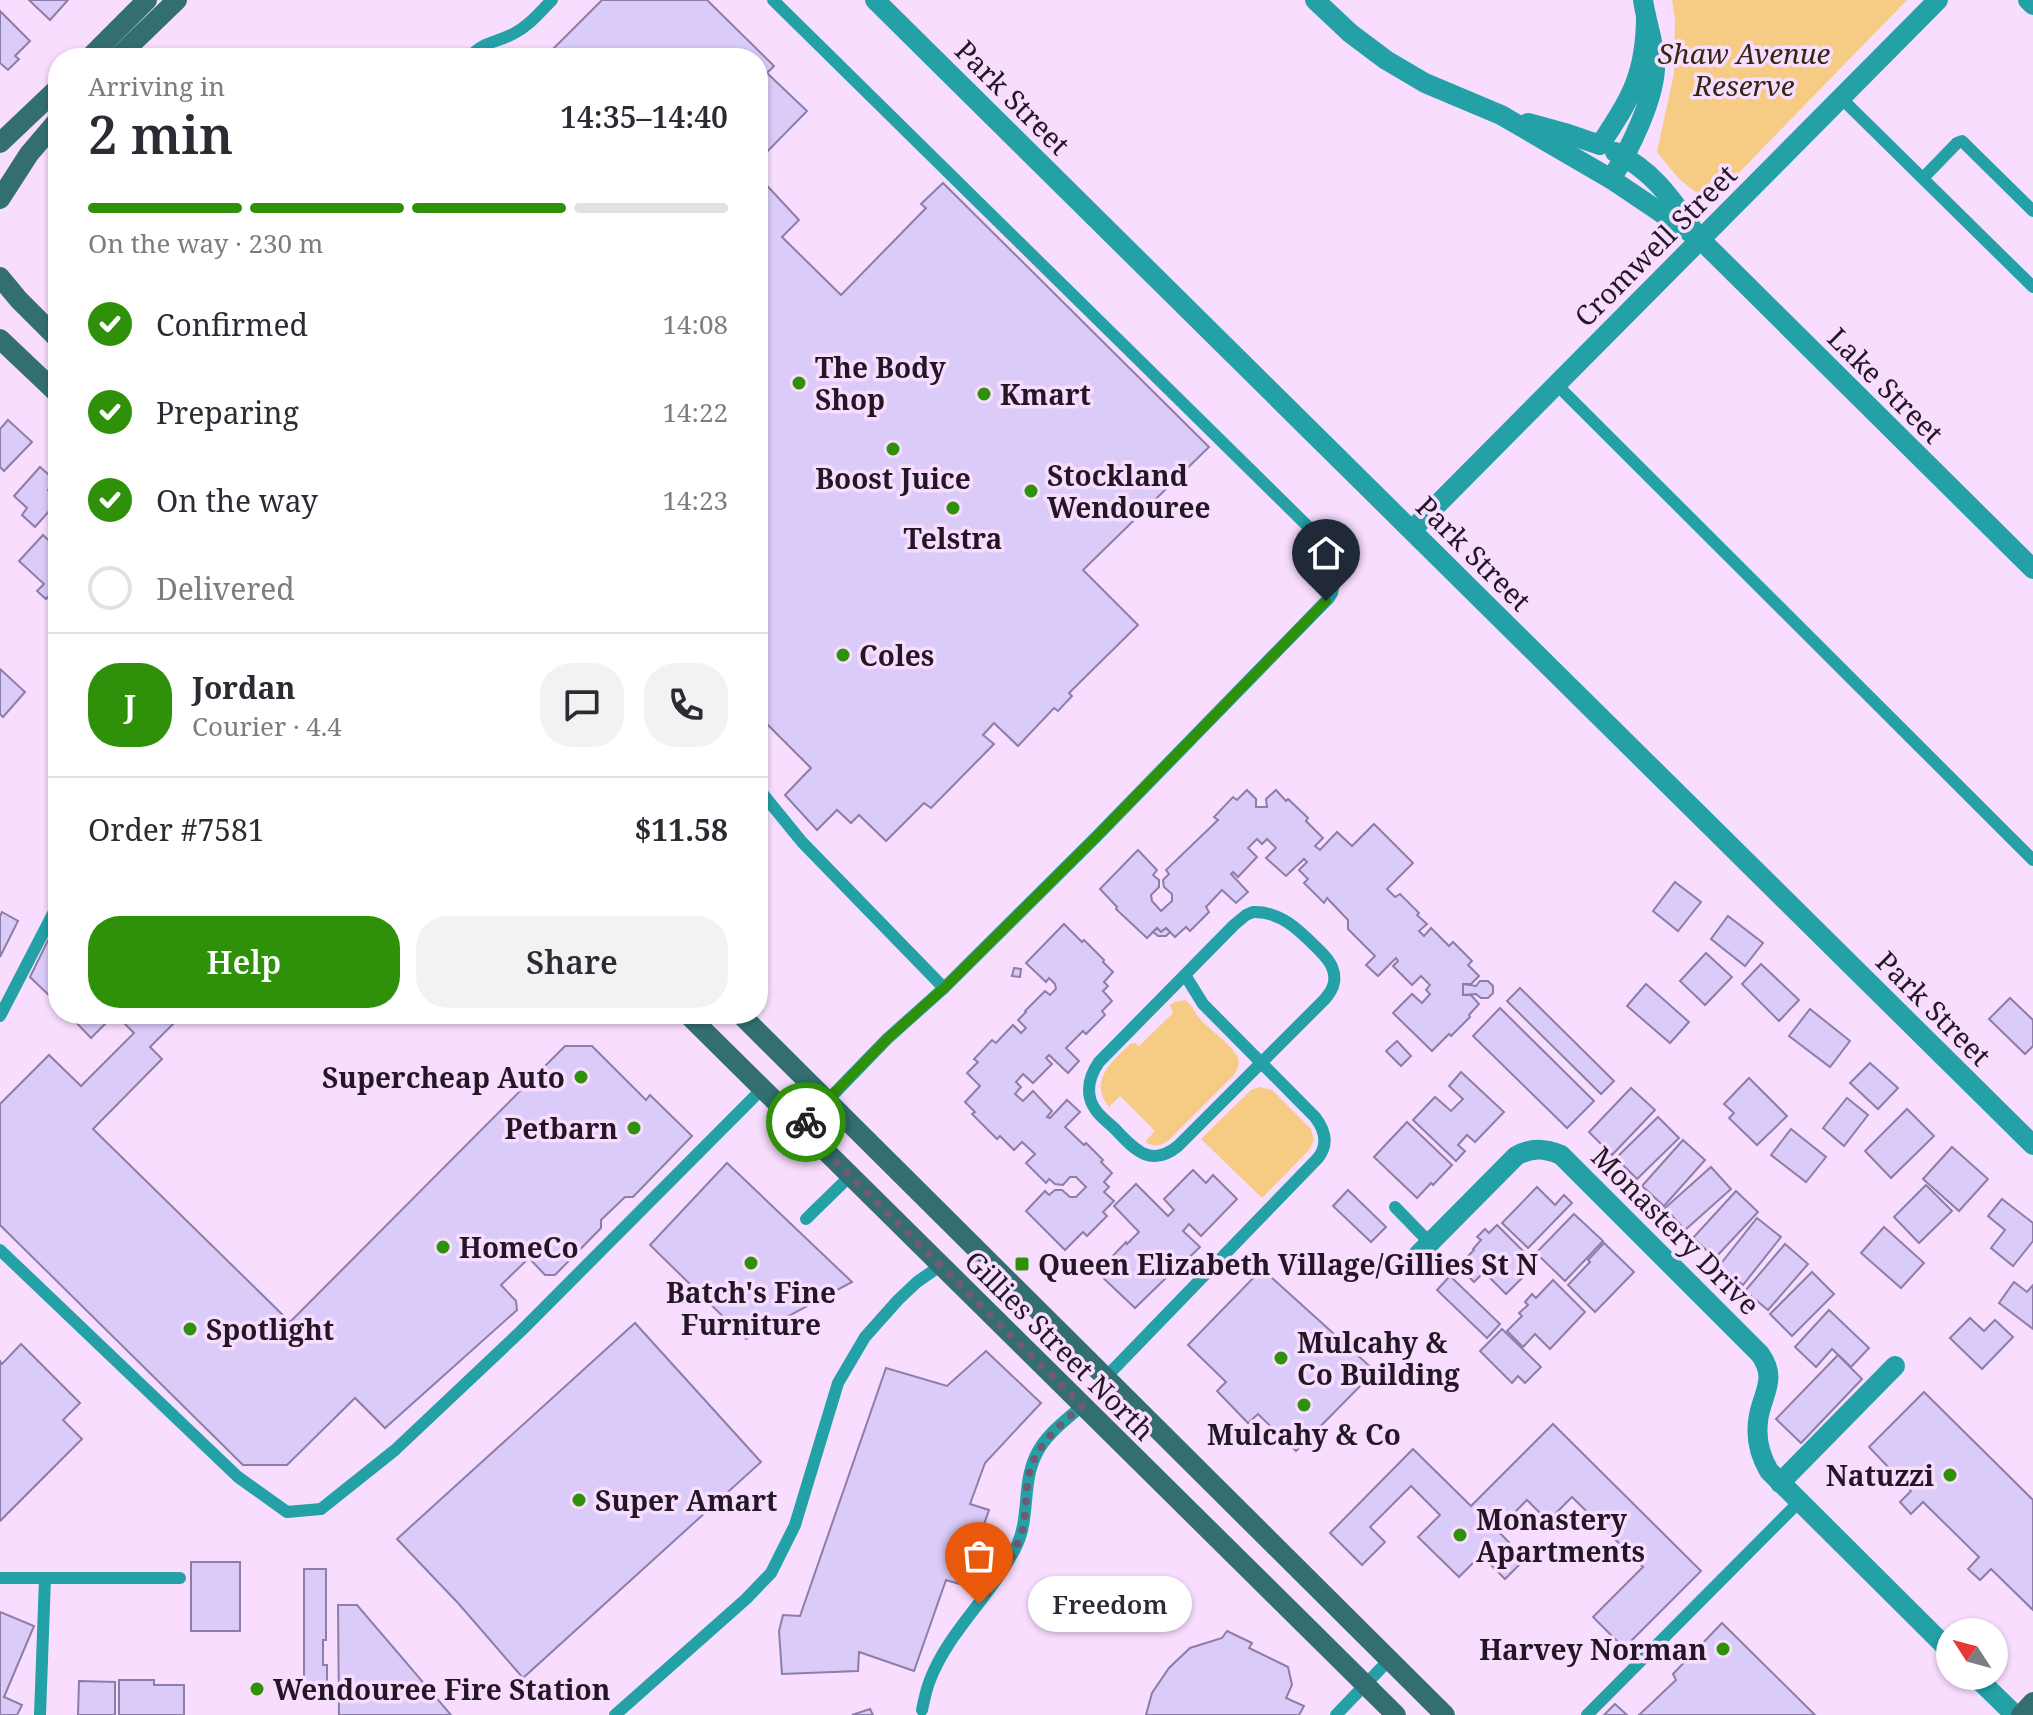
<!DOCTYPE html>
<meta charset="utf-8">
<style>
:root{--surface:#fff;--page:#f2f2f3;--text:#2b2b33;--muted:#7c7c81;--line:#e1e1e2;--accent:#2f9009}
body{margin:0;font-family:"Noto Serif",serif;background:var(--page);color:var(--text);height:100vh;display:flex;flex-direction:column;font-size:30px;white-space:nowrap}
*{box-sizing:border-box;margin:0}
p{font-size:26px;color:var(--muted)}
.icon{flex:none;width:44px;height:44px;fill:none;stroke:currentColor;stroke-width:2;stroke-linecap:round;stroke-linejoin:round}
.map{position:relative;flex:1;overflow:hidden}
.side{position:absolute;left:48px;top:48px;width:720px;height:976px;display:flex;flex-direction:column;background:var(--surface);border-radius:32px;box-shadow:0 2px 6px #0004}
.side>*{flex:none}
.needle{width:52px;rotate:306deg}
.buttons{position:absolute;left:1936px;top:1618px;display:grid;gap:16px}
.buttons a{display:grid;place-items:center;width:72px;height:72px;border-radius:50%;background:var(--surface);box-shadow:0 2px 6px #0004;font-size:40px}
.pin{position:absolute;display:grid;place-items:center;width:68px;height:68px;color:#fff;margin:-82px -34px;border-radius:50% 50% 50% 0;rotate:-45deg;box-shadow:0 0 8px #0007}
.pin .icon{rotate:45deg}
.courier{position:absolute;display:grid;place-items:center;width:80px;height:80px;margin:-40px;border:6px solid #2f9009;border-radius:50%;background:#fff;color:#222;box-shadow:0 2px 10px #0007}
.bubble{position:absolute;height:56px;border-radius:28px;background:var(--surface);box-shadow:0 2px 6px #0004;font-size:26px;font-weight:600;line-height:56px;text-align:center}
.overview em{font-style:normal;font-weight:600}
.overview div{display:flex;flex-direction:column-reverse}
.overview{display:flex;align-items:center;justify-content:space-between;height:136px;padding:0 40px}
h1{font-size:52px;font-weight:600;line-height:60px}
.bar{display:grid;grid-template-columns:repeat(4,1fr);gap:12px 8px;align-content:center;height:96px;padding:0 40px}
.bar i{height:10px;border-radius:6px;background:var(--line)}
.bar .active{background:var(--accent)}
.bar p{grid-column:span 4}
.line{display:flex;align-items:center;gap:20px;padding:0 40px;border-top:2px solid var(--line)}
.line div{flex:1}
.round{display:grid;place-items:center;flex:none;width:84px;height:84px;border-radius:32px;background:var(--page)}
ol{padding:0 40px;list-style:none}
li{display:flex;align-items:center;gap:24px;height:88px}
li p{margin-inline-start:auto}
li .icon{padding:8px;border-radius:50%;background:var(--accent);color:#fff;stroke-width:4}
li:last-child{color:var(--muted)}
li i{width:44px;height:44px;border:4px solid var(--line);border-radius:50%}
.cta{display:flex;gap:16px;margin-top:auto;padding:16px 40px}
.cta a{flex:1;height:92px;border-radius:32px;background:var(--accent);color:#fff;font-size:32px;font-weight:600;line-height:92px;text-align:center}
.cta a+a{background:var(--page);color:var(--text)}
.map>svg:first-child{display:block}
.green{fill:#f6cb83}
.building{fill:#dacbf9;stroke:#8c7ea8;stroke-width:2}
.lines{fill:none;stroke-linecap:round;stroke-linejoin:round}
.lane{stroke:#23a1a7;stroke-width:12}
.street{stroke:#23a1a7;stroke-width:20}
.secondary{stroke:#336f72;stroke-width:20}
.done{stroke:#6e5c72;stroke-width:8;stroke-dasharray:0 14.4}
.route{stroke:#2f9009;stroke-width:10}
.poi-dot{fill:#2f9009;stroke:#f8ddfe;stroke-width:3}
.labels{text-anchor:middle;dominant-baseline:central;stroke-width:7;stroke-linejoin:round;paint-order:stroke}
.park-label{font-size:28px;font-style:italic;fill:#342711;stroke:#f8ddfe}
.street-label{font-size:28px;fill:#231726;stroke:#f8ddfe}
.poi-label{font-size:28px;font-weight:bold;fill:#231726;stroke:#f8ddfe;text-anchor:start}
</style>
<div class="map">
<svg width="2033" height="1715" viewBox="0 0 2033 1715">
<rect width="100%" height="100%" fill="#f8ddfe"/>
<!-- green -->
<g class="green">
<path d="M1672,0H1907L1725,187L1698,194L1679,179L1657,152L1674,73L1675,19Z"/>
<path d="M1185,1000C1193,1005 1194,1013 1201,1020C1210,1030 1233,1046 1238,1058C1240,1065 1237,1071 1233,1076L1169,1140C1161,1146 1155,1147 1147,1143L1146,1141L1155,1131L1120,1096L1109,1107C1088,1081 1112,1062 1130,1044L1135,1043L1139,1046L1173,1013L1170,1005L1175,1002Z"/>
<path d="M1259,1087L1272,1090L1311,1129L1314,1140L1309,1150L1262,1198L1201,1139L1251,1090Z"/>
</g>
<!-- building -->
<g class="building">
<path d="M29,0H68L50,20Z"/>
<path d="M602,0H707L774,66L767,73L807,111L758,161V58H544Z"/>
<path d="M0,11L30,41L15,56L19,59L8,70L0,63Z"/>
<path d="M758,176L799,220L782,237L841,295L926,208L921,204L943,183L1209,447L1083,570L1138,625L1069,693L1072,696L1058,711L1054,708L1018,746L994,723L983,735L994,744L931,808L924,803L886,841L859,815L851,823L837,810L817,830L785,795L811,768L758,715Z"/>
<path d="M8,420L32,442L4,471L0,467V429Z"/>
<path d="M40,467L56,481L48,490L58,498V501L35,527L22,515L27,508L14,496Z"/>
<path d="M43,535L58,549V576L56,578L58,580V586L46,599L37,591L44,584L19,561Z"/>
<path d="M0,669L25,692L3,717L0,714Z"/>
<path d="M1247,790L1256,799V807H1267L1266,799L1276,790L1286,801L1288,799L1308,818L1306,821L1323,838L1315,846L1320,850L1337,832L1352,846L1374,824L1413,863L1387,889L1395,897L1400,894L1419,913L1417,915L1427,924L1419,931L1424,936L1431,928L1449,946L1453,942L1472,961L1468,965L1479,976L1471,984H1463V995H1471L1479,1004L1469,1015L1470,1017L1451,1036L1449,1034L1432,1051L1393,1013L1412,994L1422,1003L1430,994L1426,990L1430,985L1421,976L1412,985L1393,966L1398,961L1396,958L1378,976L1366,965L1375,956L1348,929V920L1327,898L1324,903L1304,883L1308,879L1299,870L1307,862L1304,859L1286,876L1266,858L1276,848L1267,839L1262,844L1257,839L1248,848L1257,857L1238,877L1233,872L1231,874L1248,892L1236,903L1222,890L1206,907L1209,912L1190,931L1186,927L1175,937L1166,928L1161,932L1157,928L1147,938L1116,909L1117,907L1100,889L1138,850L1157,870L1153,875L1159,880V887L1151,895L1152,901L1161,911L1172,901V894L1164,887L1163,880L1169,874L1166,870L1218,820L1214,817L1233,797L1237,800Z"/>
<path d="M1675,882L1701,902L1678,931L1653,911Z"/>
<path d="M2,912L18,921L0,957V916Z"/>
<path d="M1728,916L1763,943L1745,966L1711,939Z"/>
<path d="M58,920V1004L30,977Z"/>
<path d="M1064,924L1082,942L1084,940L1104,960L1103,962L1113,972L1104,982L1108,986L1103,991L1112,1001L1102,1011L1105,1015L1086,1034L1083,1031L1066,1048L1079,1061L1068,1073L1049,1055L1046,1058L1052,1064L1033,1083L1023,1074L1016,1082L1021,1087L1015,1094L1023,1101L1033,1091L1052,1111L1047,1117L1050,1118L1067,1100L1080,1112L1065,1127L1084,1145L1086,1143L1103,1160L1101,1162L1112,1173L1104,1182L1109,1187L1104,1192L1114,1201L1103,1212L1107,1216L1087,1236L1083,1232L1065,1250L1026,1211L1045,1191L1049,1195L1055,1190H1062L1070,1197H1076L1086,1187L1076,1177H1070L1063,1185L1055,1184L1049,1179L1046,1183L1026,1163L1035,1154L1022,1142L1014,1150L1000,1136L997,1139L972,1114L975,1112L965,1102L980,1086L967,1073L978,1062L974,1059L992,1040L996,1043L1013,1025L1021,1033L1026,1028L1018,1020L1026,1012L1025,1011L1045,991L1050,995L1056,989L1055,984L1049,978L1046,982L1026,963Z"/>
<path d="M1157,928L1161,932L1166,928L1170,932L1166,936H1158L1153,932Z"/>
<path d="M1706,953L1732,977L1705,1005L1680,981Z"/>
<path d="M1761,964L1799,1000L1779,1021L1742,984Z"/>
<path d="M1014,968L1021,969L1020,977L1012,976Z"/>
<path d="M1480,981H1488L1493,986V993L1488,998H1481L1476,994L1463,995V984L1476,986Z"/>
<path d="M1646,984L1689,1022L1670,1043L1627,1006Z"/>
<path d="M1520,988L1614,1081L1601,1094L1507,1001Z"/>
<path d="M2010,998L2033,1020V1046L2025,1054L1989,1019Z"/>
<path d="M1500,1008L1594,1101L1567,1128L1473,1036Z"/>
<path d="M1810,1009L1850,1041L1830,1067L1789,1036Z"/>
<path d="M68,1014H183L150,1047L162,1059L93,1129L290,1322L565,1046H592L646,1100L650,1095L692,1136L633,1197H625L601,1220V1228L555,1275H545L529,1258L501,1285L516,1301L517,1310L385,1428L355,1398L287,1465H243L0,1225V1104L49,1055L81,1086L134,1033L115,1014L91,1038Z"/>
<path d="M1397,1041L1411,1056L1401,1066L1386,1051Z"/>
<path d="M1870,1063L1898,1088L1878,1109L1850,1083Z"/>
<path d="M1461,1072L1504,1112L1475,1142L1467,1135L1458,1145L1465,1151L1456,1161L1413,1120L1435,1097L1451,1111L1463,1099L1449,1086Z"/>
<path d="M1749,1078L1787,1116L1757,1145L1729,1118L1734,1113L1724,1104Z"/>
<path d="M1631,1088L1655,1110L1612,1155L1589,1132Z"/>
<path d="M1847,1098L1868,1115L1844,1146L1823,1128Z"/>
<path d="M1907,1109L1934,1136L1891,1178L1865,1151Z"/>
<path d="M1658,1117L1679,1138L1637,1179L1616,1158Z"/>
<path d="M1407,1122L1452,1165L1433,1185L1431,1183L1417,1198L1374,1157Z"/>
<path d="M1791,1129L1826,1157L1806,1182L1771,1155Z"/>
<path d="M1683,1140L1705,1160L1664,1206L1642,1186Z"/>
<path d="M1952,1147L1988,1179L1959,1211L1923,1179Z"/>
<path d="M727,1163L852,1282L746,1339L650,1245Z"/>
<path d="M1711,1167L1731,1189L1685,1230L1665,1208Z"/>
<path d="M1193,1170L1206,1183L1213,1175L1237,1199L1201,1236L1189,1224L1183,1231L1200,1247L1177,1269L1174,1266L1170,1269L1172,1272L1135,1308L1099,1274L1107,1265L1106,1263L1126,1242L1127,1244L1139,1232L1114,1206L1136,1184L1168,1216L1174,1210L1164,1199Z"/>
<path d="M1926,1185L1952,1211L1919,1243L1894,1217Z"/>
<path d="M1537,1187L1555,1205L1564,1195L1572,1203L1528,1248L1502,1223Z"/>
<path d="M1348,1190L1386,1227L1371,1242L1333,1206Z"/>
<path d="M1736,1191L1758,1212L1715,1258L1693,1238Z"/>
<path d="M2002,1199L2033,1223V1241L2013,1266L1991,1248L2005,1230L1988,1216Z"/>
<path d="M1574,1214L1603,1241L1565,1281L1536,1253Z"/>
<path d="M1757,1218L1781,1237L1743,1285L1719,1266Z"/>
<path d="M1497,1225L1536,1264L1506,1294L1484,1272L1474,1282L1458,1266L1474,1250L1473,1249L1481,1240L1477,1237L1485,1229L1489,1233Z"/>
<path d="M1884,1227L1924,1263L1901,1288L1861,1253Z"/>
<path d="M1604,1243L1634,1272L1595,1312L1568,1285L1590,1262L1588,1260Z"/>
<path d="M1785,1244L1808,1264L1768,1310L1745,1291Z"/>
<path d="M1262,1269L1375,1371L1296,1451L1258,1414L1248,1423L1217,1391L1226,1382L1188,1345Z"/>
<path d="M1812,1272L1834,1294L1792,1336L1770,1314Z"/>
<path d="M1450,1276L1500,1324L1487,1338L1437,1290Z"/>
<path d="M1553,1280L1585,1312L1550,1349L1535,1334L1523,1347L1507,1331L1522,1316L1519,1313L1528,1305L1525,1302L1532,1294L1536,1298Z"/>
<path d="M2014,1282L2027,1292L2033,1285V1329L1999,1303Z"/>
<path d="M1829,1310L1869,1348L1851,1367L1832,1349L1816,1367L1795,1347Z"/>
<path d="M1970,1318L1984,1331L1995,1320L2013,1337L1982,1369L1950,1338Z"/>
<path d="M635,1323L761,1462L523,1678L458,1603L397,1539Z"/>
<path d="M1502,1329L1541,1367L1525,1383L1518,1376L1512,1383L1480,1351Z"/>
<path d="M21,1344L80,1403L63,1420L82,1439L0,1521V1361L2,1364Z"/>
<path d="M986,1351L1041,1403L985,1463L970,1504L989,1510L963,1585L946,1580L914,1671L859,1652L858,1671L782,1674L779,1631L783,1615L800,1616L886,1368L947,1386Z"/>
<path d="M1838,1355L1862,1379L1801,1443L1776,1419Z"/>
<path d="M1924,1392L2033,1500V1610L1991,1569L1980,1580L1968,1569L1979,1557L1923,1502L1911,1514L1900,1502L1911,1491L1869,1447Z"/>
<path d="M1553,1424L1701,1571L1624,1648L1593,1617L1643,1567L1572,1497L1548,1521L1527,1500L1497,1530L1525,1559L1505,1579L1481,1555L1459,1577L1418,1537L1440,1515L1411,1486L1370,1527L1385,1542L1362,1565L1330,1533L1413,1449L1471,1506Z"/>
<rect x="191" y="1562" width="49" height="69"/>
<path d="M304,1569H326V1640H323V1665H327V1694H304Z"/>
<path d="M338,1605H357L451,1715H339Z"/>
<path d="M0,1612L34,1626L4,1697L22,1705L17,1715H0Z"/>
<path d="M1722,1623L1815,1715H1639L1676,1680L1673,1674Z"/>
<path d="M1227,1631L1252,1643L1249,1648L1288,1667L1292,1685L1286,1698L1304,1706L1299,1715H1146L1152,1693L1169,1668L1190,1648L1222,1638Z"/>
<path d="M119,1680H154V1685H184V1715H119Z"/>
<path d="M79,1681L115,1682V1715H78Z"/>
<path d="M1615,1704L1627,1715H1604Z"/>
<path d="M870,1709L873,1715H852Z"/>
</g>
<g class="lines">
<!-- lane -->
<g class="lane">
<path d="M773,0L1335,553L1338,563L1332,593L1329,598L1096,837L944,988L887,1039L828,1100"/>
<path d="M468,58C486,40 493,44 513,34C529,26 540,12 552,0"/>
<path d="M1840,97L2033,287"/>
<path d="M1923,178L1957,143L1962,141L2033,211"/>
<path d="M1557,385L2033,860"/>
<path d="M758,788L802,842L944,988"/>
<path d="M1253,912C1281,911 1300,931 1318,949C1324,955 1331,962 1333,970C1337,982 1332,991 1324,1000L1178,1146C1150,1169 1133,1148 1114,1128C1105,1120 1093,1111 1090,1098C1087,1085 1092,1072 1099,1062L1234,925L1246,915Z"/>
<path d="M0,1016L58,904"/>
<path d="M1395,1207L1430,1243"/>
<path d="M806,1219L850,1176"/>
<path d="M0,1250L238,1477L287,1512L321,1509L395,1450L521,1331L762,1089"/>
<path d="M1106,1377L1318,1158C1329,1144 1325,1130 1315,1117L1203,1004L1185,975"/>
<path d="M0,1578H180"/>
<path d="M922,1710C924,1700 926,1690 930,1680C949,1630 994,1594 1017,1545C1030,1517 1022,1483 1036,1455C1045,1435 1066,1420 1082,1406"/>
<path d="M40,1715L45,1578"/>
<path d="M615,1715L746,1599L771,1573L795,1525L838,1383L865,1337L898,1300L917,1282L940,1266"/>
<path d="M1336,1715L1390,1659"/>
<path d="M1587,1715L1799,1502"/>
</g>
<!-- street -->
<g class="street">
<path d="M875,0L2033,1145"/>
<path d="M1315,0L1350,33L1386,60L1425,83L1501,115L1611,179L1700,239L2033,569"/>
<path d="M2028,0L2033,5"/>
<path d="M1528,123L1568,134L1600,145C1631,98 1646,74 1646,16"/>
<path d="M1615,152C1651,170 1668,194 1691,226"/>
<path d="M1611,179C1629,151 1657,95 1655,62C1654,41 1646,21 1643,0"/>
<path d="M1412,530L1938,0"/>
<path d="M1409,1264L1516,1156C1531,1147 1545,1148 1561,1155L1760,1354C1777,1378 1764,1391 1759,1415C1755,1435 1759,1454 1769,1471L1950,1651"/>
<path d="M1780,1483L1895,1366"/>
<path d="M1975,1676L2015,1715"/>
</g>
<!-- secondary -->
<g class="secondary">
<path d="M89,58L147,0"/>
<path d="M117,58L177,0"/>
<path d="M0,143L58,88"/>
<path d="M0,199L29,154L58,120"/>
<path d="M0,277L19,300L58,339"/>
<path d="M0,339L58,394"/>
<path d="M687,1014L1396,1715"/>
<path d="M740,1014L1445,1715"/>
<path d="M801,1127L828,1100"/>
<path d="M2021,1715L2033,1702"/>
</g>
</g>
<g class="lines">
<!-- done -->
<path class="done" d="M806,1122L801,1127L1082,1406C1058,1427 1034,1446 1028,1479C1025,1498 1027,1517 1021,1535C1013,1560 994,1583 979,1604"/>
<!-- route -->
<path class="route" d="M806,1122L887,1039L944,988L1096,837L1326,601"/>
</g>
<!-- markers -->
<g class="poi-dot">
<circle cx="799" cy="383" r="8"/>
<circle cx="984" cy="394" r="8"/>
<circle cx="893" cy="449" r="8"/>
<circle cx="1031" cy="491" r="8"/>
<circle cx="953" cy="508" r="8"/>
<circle cx="843" cy="655" r="8"/>
<circle cx="581" cy="1077" r="8"/>
<circle cx="634" cy="1128" r="8"/>
<circle cx="443" cy="1247" r="8"/>
<circle cx="751" cy="1263" r="8"/>
<rect x="1014" y="1256" width="16" height="16" rx="4"/>
<circle cx="190" cy="1329" r="8"/>
<circle cx="1281" cy="1358" r="8"/>
<circle cx="1304" cy="1405" r="8"/>
<circle cx="1950" cy="1475" r="8"/>
<circle cx="579" cy="1500" r="8"/>
<circle cx="1460" cy="1535" r="8"/>
<circle cx="1723" cy="1649" r="8"/>
<circle cx="257" cy="1689" r="8"/>
</g>
<g class="labels">
<!-- park labels -->
<g class="park-label">
<text x="1744" y="53">Shaw Avenue<tspan x="1744" dy="32">Reserve</tspan></text>
</g>
<!-- street labels -->
<g class="street-label">
<text transform="translate(1013 97) rotate(45)">Park Street</text>
<text transform="translate(1655 245) rotate(-45)">Cromwell Street</text>
<text transform="translate(1886 385) rotate(45)">Lake Street</text>
<text transform="translate(1474 553) rotate(45)">Park Street</text>
<text transform="translate(1934 1008) rotate(45)">Park Street</text>
<text transform="translate(1676 1230) rotate(45)">Monastery Drive</text>
<text transform="translate(1060 1345) rotate(45)">Gillies Street North</text>
</g>
<!-- poi labels -->
<g class="poi-label">
<text x="815" y="367">The Body<tspan x="815" dy="32">Shop</tspan></text>
<text x="1000" y="394">Kmart</text>
<text x="1047" y="475">Stockland<tspan x="1047" dy="32">Wendouree</tspan></text>
<text x="893" y="478" text-anchor="middle">Boost Juice</text>
<text x="953" y="538" text-anchor="middle">Telstra</text>
<text x="859" y="655">Coles</text>
<text x="565" y="1077" text-anchor="end">Supercheap Auto</text>
<text x="618" y="1128" text-anchor="end">Petbarn</text>
<text x="459" y="1247">HomeCo</text>
<text x="1038" y="1264">Queen Elizabeth Village/Gillies St N</text>
<text x="751" y="1292" text-anchor="middle">Batch's Fine<tspan x="751" dy="32">Furniture</tspan></text>
<text x="206" y="1329">Spotlight</text>
<text x="1297" y="1342">Mulcahy &amp;<tspan x="1297" dy="32">Co Building</tspan></text>
<text x="1304" y="1434" text-anchor="middle">Mulcahy &amp; Co</text>
<text x="1934" y="1475" text-anchor="end">Natuzzi</text>
<text x="595" y="1500">Super Amart</text>
<text x="1476" y="1519">Monastery<tspan x="1476" dy="32">Apartments</tspan></text>
<text x="1707" y="1649" text-anchor="end">Harvey Norman</text>
<text x="273" y="1689">Wendouree Fire Station</text>
</g>
</g>
</svg>
<div class="buttons">
<a><svg class="needle" viewBox="-14 -14 28 28"><path d="M0-13l5 13h-10z" fill="#e53935"/><path d="M0 13l5-13h-10z" fill="#7c7c81"/></svg></a>
</div>
<div class="pin" style="left:979px;top:1604px;background:#ea580c"><svg class="icon" aria-label="bag" viewBox="0 0 24 24"><path d="M5 8h14l-1 12H6zM9 8a3 3 0 0 1 6 0"/></svg></div>
<div class="pin" style="left:1326px;top:601px;background:#1f2937"><svg class="icon" aria-label="home" viewBox="0 0 24 24"><path d="M3 11l9-7 9 7M6 9v11h12V9"/></svg></div>
<div class="courier" style="left:806px;top:1122px"><svg class="icon" aria-label="bike" viewBox="0 0 24 24"><circle cx="6" cy="16" r="4"/><circle cx="18" cy="16" r="4"/><path d="M6 16l4-8h5l3 8M10 8l3 8H6M13 5h3"/></svg></div>
<div class="bubble" style="left:1028px;top:1576px;width:164px">Freedom</div>
<section class="side">
<div class="overview"><div><h1>2 min</h1><p>Arriving in</p></div><em>14:35–14:40</em></div>
<div class="bar"><i class="active"></i><i class="active"></i><i class="active"></i><i></i><p>On the way · 230 m</p></div>
<ol>
<li><svg class="icon" aria-label="check" viewBox="0 0 24 24"><path d="M5 12l5 5 9-10"/></svg>Confirmed<p>14:08</p></li>
<li><svg class="icon" aria-label="check" viewBox="0 0 24 24"><path d="M5 12l5 5 9-10"/></svg>Preparing<p>14:22</p></li>
<li><svg class="icon" aria-label="check" viewBox="0 0 24 24"><path d="M5 12l5 5 9-10"/></svg>On the way<p>14:23</p></li>
<li><i></i>Delivered</li>
</ol>
<div class="line" style="height:144px"><b class="round" style="background:var(--accent);color:#fff">J</b><div><b>Jordan</b><p>Courier · 4.4</p></div><a class="round"><svg class="icon" aria-label="chat" viewBox="0 0 24 24"><path d="M4 5h16v11H9l-5 4z"/></svg></a><a class="round"><svg class="icon" aria-label="phone" viewBox="0 0 24 24"><path d="M5 4h4l2 5-3 2q2 4 5 5l2-3 5 2v4C11 20 4 13 5 4z"/></svg></a></div>
<div class="line" style="height:104px"><div>Order #7581</div><b>$11.58</b></div>
<div class="cta"><a>Help</a><a>Share</a></div>
</section>
</div>
